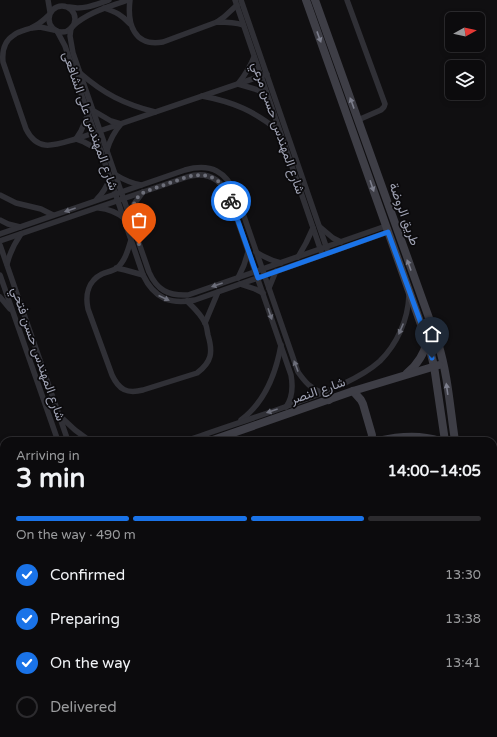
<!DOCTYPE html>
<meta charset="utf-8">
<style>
:root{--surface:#0c0b0d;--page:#151416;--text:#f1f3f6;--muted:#9a9b9d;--line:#2c2b2e;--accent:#1a73e8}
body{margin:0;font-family:"Varela Round",Vazirmatn,sans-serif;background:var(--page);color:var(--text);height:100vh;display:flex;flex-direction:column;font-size:15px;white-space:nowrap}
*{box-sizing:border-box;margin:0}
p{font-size:13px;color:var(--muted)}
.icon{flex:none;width:22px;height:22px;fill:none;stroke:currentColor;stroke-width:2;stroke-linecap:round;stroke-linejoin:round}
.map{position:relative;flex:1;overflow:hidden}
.panel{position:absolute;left:0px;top:437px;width:497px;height:300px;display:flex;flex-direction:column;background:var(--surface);border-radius:12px 12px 0 0;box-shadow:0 2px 6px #0003,0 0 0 1px var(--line)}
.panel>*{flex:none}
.needle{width:26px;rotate:82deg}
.fabs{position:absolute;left:445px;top:12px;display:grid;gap:8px}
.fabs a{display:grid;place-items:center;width:40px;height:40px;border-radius:6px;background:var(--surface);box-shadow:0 2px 6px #0003,0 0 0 1px var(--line);font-size:20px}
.pin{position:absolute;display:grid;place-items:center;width:34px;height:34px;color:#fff;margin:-41px -17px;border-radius:50% 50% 50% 0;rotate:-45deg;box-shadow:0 0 4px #0007}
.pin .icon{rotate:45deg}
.courier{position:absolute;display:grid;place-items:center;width:40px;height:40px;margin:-20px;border:3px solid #1a73e8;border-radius:50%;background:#fff;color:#222;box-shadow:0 1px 5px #0007}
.headline em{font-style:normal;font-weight:800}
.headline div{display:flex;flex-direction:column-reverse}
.headline{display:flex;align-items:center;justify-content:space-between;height:68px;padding:0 16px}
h1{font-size:26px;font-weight:800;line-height:30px}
.bar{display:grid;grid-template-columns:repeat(4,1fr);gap:6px 4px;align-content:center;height:48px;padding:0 16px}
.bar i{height:5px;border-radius:3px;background:var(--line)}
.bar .active{background:var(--accent)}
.bar p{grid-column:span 4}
ol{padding:0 16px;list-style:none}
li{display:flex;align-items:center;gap:12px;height:44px}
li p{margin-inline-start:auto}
li .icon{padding:4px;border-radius:50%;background:var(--accent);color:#fff;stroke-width:4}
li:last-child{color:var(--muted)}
li i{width:22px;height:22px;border:2px solid var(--line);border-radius:50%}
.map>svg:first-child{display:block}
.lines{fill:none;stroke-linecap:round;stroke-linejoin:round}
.street{stroke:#303036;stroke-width:5.5}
.secondary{stroke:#3e3e46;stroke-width:8}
.oneway{fill:#7d7f8d}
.oneway2{fill:#6d6f7b}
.done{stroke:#6d6f7a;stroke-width:4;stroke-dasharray:0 7.2}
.route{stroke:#1a73e8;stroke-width:5}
.labels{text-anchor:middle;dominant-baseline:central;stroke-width:3.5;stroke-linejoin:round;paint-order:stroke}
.street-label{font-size:13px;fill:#9fa2b3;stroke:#0b0a0c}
</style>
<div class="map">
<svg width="497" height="737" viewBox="0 0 497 737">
<rect width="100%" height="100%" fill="#100f11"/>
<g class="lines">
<!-- street -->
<g class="street">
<path d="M48,0L50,12"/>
<path d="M130,0C127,24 134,47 163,42L217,22C226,22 234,22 243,25"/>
<path d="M235,0L321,251"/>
<path d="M241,0L327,249"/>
<path d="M347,0L385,104L384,107L381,110L358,120"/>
<circle cx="62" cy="19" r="13"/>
<path d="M69,7C83,10 95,5 109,0"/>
<path d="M104,8C116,12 122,15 130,24"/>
<path d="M49,15C44,20 38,25 31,28C26,30 19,31 14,35C4,41 2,52 3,62L26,129C38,153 55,145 76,139L267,74"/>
<path d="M217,22L224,17L237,5"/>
<path d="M73,26C88,12 109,7 128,0"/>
<path d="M32,28L40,27L54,30"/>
<path d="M71,28L70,36L73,53L149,272C157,290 168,296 188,295L386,226"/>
<path d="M57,31L65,46L143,275C154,298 170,305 195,300L388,232"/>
<path d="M254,57C250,67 245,75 238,84L258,90L267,95"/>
<path d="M80,73C104,94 124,104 155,112"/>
<path d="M202,96C234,102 254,111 279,131"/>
<path d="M94,111L111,121L121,124C114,132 110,140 107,150"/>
<path d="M88,114L81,131L76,139L84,142L101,151"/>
<path d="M116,175C124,180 131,183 141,185"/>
<path d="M0,195L16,203L41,209L53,215"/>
<path d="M97,199C103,193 107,186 110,178"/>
<path d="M99,208C109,209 116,212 124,218"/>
<path d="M129,215L134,204L143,192"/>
<path d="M0,220L8,224L20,227"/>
<path d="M320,227L333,238L341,242"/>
<path d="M0,234L185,170C211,163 226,171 237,196L298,372C305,382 311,389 323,393"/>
<path d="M131,240C128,250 125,261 117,268C113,271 107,272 102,274C88,281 85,295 88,309L112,375C119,390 127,394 143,390L197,373C212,362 213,352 208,335C207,331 207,326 205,323C201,314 194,308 187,301"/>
<path d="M0,241L187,177C206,171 220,178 229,196L291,375C293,386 293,397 286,407"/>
<path d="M0,245L68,441"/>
<path d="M256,252C264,257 272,261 281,263"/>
<path d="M298,257L306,243L313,228"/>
<path d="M7,264C10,252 14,244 21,234"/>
<path d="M116,268L125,270L143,275"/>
<path d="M0,275L58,441"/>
<path d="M238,278L244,265L248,252"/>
<path d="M240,284L255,289L263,293"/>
<path d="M269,288L276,271"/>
<path d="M0,297L10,309"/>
<path d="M205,323L218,292"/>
<path d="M61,417L75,430L90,441"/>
<path d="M241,420C265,402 276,373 281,345"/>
<path d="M186,441C223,428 260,416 296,403C322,393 359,380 380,361C397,344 408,320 409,295"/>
<path d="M0,505L4,504"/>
<path d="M4,655C0,664 1,672 4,681"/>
<path d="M22,733L23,737"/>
<path d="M89,733V737"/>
<path d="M95,733L99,737"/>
<path d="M237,733L238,737"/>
<path d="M354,733V737"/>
<path d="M360,733V737"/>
<path d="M135,737L147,733"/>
<path d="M155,737L166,733"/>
<path d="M420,737L421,733"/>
</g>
<!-- secondary -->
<g class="secondary">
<path d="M306,0L430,350L434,366L445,441"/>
<path d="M315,0L438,343C448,375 450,408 455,441"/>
<path d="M407,373C418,364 424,355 427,341"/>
<path d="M353,391L361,400L363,404L372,435L371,441"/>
<path d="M326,392L329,400"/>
<path d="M210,441L353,391L439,365"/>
<path d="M378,441C399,436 419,434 440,441"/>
<path d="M0,514L4,513"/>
<path d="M0,575L2,580"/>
<path d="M493,703L497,731"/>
<path d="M488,733L489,737"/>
</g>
</g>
<!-- one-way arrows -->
<defs><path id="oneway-solid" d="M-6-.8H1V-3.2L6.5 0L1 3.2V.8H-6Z"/></defs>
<g class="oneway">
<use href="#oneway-solid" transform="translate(319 37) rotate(70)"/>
<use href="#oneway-solid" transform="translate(352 103) rotate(-110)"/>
<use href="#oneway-solid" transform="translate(372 186) rotate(71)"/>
<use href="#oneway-solid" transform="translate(409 265) rotate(-110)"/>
<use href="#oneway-solid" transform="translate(447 389) rotate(-98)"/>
</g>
<g class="oneway2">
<use href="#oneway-solid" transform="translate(70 210) rotate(161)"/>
<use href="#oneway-solid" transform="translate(217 285) rotate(161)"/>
<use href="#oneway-solid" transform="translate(164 298) rotate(25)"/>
<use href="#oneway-solid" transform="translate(270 314) rotate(71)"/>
<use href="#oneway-solid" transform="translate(401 329) rotate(113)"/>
<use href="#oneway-solid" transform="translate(296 366) rotate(-110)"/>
<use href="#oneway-solid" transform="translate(272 411) rotate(161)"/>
</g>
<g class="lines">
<!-- done -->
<path class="done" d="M139,244L129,216L134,204L138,197L144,192L187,177C209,171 224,180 231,201"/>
<!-- route -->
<path class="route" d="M231,201L258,278L388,232L427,340L432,358"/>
</g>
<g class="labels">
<!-- street labels -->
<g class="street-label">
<text transform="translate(90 121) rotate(71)">شارع المهندس على الشافعى</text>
<text transform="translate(278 128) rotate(71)">شارع المهندس حسن مرعي</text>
<text transform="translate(404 214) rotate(70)">طريق الروضة</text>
<text transform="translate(38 354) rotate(71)">شارع المهندس حسن فتحي</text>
<text transform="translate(318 391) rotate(-19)">شارع النصر</text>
</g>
</g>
</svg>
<div class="fabs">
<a><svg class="needle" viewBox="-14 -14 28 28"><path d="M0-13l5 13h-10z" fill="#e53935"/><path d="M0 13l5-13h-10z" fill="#9a9b9d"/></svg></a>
<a><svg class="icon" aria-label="layers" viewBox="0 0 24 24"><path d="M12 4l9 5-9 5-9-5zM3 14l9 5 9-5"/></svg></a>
</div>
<div class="pin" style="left:139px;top:244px;background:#ea580c"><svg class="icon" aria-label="bag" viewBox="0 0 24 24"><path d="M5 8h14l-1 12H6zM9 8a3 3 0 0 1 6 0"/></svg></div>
<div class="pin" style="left:432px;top:358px;background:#1f2937"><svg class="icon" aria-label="home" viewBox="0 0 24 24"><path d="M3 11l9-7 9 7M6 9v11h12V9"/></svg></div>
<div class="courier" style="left:231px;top:201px"><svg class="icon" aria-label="bike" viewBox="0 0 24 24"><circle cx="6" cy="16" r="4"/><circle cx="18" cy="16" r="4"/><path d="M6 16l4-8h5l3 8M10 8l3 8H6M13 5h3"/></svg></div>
<section class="panel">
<div class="headline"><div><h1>3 min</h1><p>Arriving in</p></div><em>14:00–14:05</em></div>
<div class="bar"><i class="active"></i><i class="active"></i><i class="active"></i><i></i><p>On the way · 490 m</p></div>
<ol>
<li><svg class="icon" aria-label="check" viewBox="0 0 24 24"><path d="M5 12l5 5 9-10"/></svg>Confirmed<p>13:30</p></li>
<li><svg class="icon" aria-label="check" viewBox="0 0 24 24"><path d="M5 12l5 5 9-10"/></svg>Preparing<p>13:38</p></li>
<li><svg class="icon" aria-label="check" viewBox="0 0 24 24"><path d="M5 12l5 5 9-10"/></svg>On the way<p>13:41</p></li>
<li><i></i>Delivered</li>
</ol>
</section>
</div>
